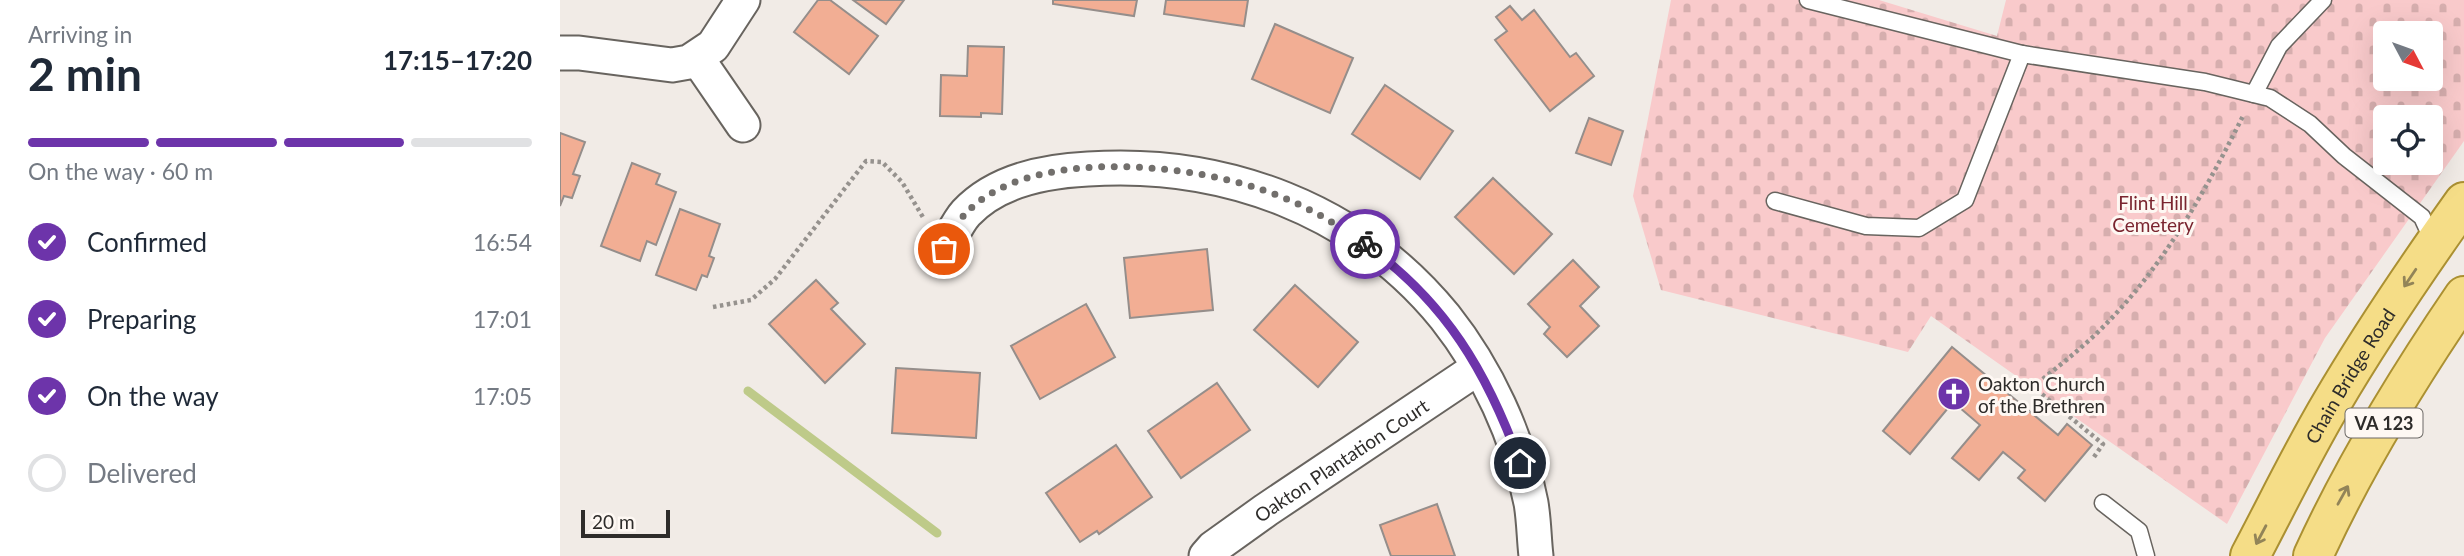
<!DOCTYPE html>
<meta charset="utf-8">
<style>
:root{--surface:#fff;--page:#f6f6f7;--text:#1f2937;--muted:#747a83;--line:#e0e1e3;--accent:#6d34aa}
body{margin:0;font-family:Lato,sans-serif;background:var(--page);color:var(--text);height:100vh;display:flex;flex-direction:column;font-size:26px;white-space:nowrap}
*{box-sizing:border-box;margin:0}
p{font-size:23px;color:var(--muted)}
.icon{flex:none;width:38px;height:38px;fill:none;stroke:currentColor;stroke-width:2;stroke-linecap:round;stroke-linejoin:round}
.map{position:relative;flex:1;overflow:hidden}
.drawer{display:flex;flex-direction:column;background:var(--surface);width:560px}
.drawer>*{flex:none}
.needle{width:46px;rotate:131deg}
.tools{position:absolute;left:1813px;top:21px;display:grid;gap:14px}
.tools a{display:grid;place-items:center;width:70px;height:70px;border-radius:7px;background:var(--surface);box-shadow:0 7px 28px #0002;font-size:35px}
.scale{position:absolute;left:21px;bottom:18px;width:89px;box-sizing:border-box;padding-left:7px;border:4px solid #2e2c2a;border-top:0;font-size:19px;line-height:24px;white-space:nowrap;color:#2e2c2a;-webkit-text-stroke:5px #fef8f3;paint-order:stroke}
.pin{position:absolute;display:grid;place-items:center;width:60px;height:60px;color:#fff;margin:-30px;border:4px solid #fff;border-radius:50%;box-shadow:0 2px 7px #0007}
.courier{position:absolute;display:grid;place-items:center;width:70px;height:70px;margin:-35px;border:5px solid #6d34aa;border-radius:50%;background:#fff;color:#222;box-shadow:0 2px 9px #0007}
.headline em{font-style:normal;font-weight:700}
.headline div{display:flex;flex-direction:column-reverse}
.headline{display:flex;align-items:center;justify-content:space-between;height:119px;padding:0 28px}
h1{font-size:46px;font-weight:700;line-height:52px}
.bar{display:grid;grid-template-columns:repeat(4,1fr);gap:10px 7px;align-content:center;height:84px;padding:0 28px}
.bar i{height:9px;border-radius:5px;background:var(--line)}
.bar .selected{background:var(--accent)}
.bar p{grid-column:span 4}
ol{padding:0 28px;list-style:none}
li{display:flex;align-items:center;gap:21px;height:77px}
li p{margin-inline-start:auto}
li .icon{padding:7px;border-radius:50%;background:var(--accent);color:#fff;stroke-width:4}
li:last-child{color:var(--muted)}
li i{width:38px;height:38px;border:4px solid var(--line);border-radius:50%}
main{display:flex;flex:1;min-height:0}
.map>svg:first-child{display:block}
.cemetery{fill:url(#cemetery-stones);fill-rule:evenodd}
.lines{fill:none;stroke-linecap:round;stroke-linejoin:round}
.stream{stroke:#beca89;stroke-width:9}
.building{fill:#f2ae94;stroke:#958e8b;stroke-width:2}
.service-casing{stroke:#68645f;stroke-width:19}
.minor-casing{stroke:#68645f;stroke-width:37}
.primary-casing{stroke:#ab9032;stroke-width:42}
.path{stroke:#96928e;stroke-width:4.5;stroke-dasharray:3.5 3.5;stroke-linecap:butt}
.service{stroke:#fff;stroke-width:16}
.minor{stroke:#fff;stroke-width:33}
.primary{stroke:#f5dd87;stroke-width:38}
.oneway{stroke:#928458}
.done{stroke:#726f6c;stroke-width:7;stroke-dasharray:0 12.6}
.route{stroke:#6d34aa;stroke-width:9}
.labels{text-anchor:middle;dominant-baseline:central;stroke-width:6;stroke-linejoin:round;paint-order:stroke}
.shield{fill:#fef8f3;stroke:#6c6966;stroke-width:2}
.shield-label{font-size:18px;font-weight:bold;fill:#2e2c2a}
.park-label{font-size:19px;fill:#7a252f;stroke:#fef8f3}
.street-label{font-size:19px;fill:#2e2c2a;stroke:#fef8f3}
.poi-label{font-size:19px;fill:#2e2c2a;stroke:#fef8f3;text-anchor:start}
</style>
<main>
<section class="drawer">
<div class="headline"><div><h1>2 min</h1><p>Arriving in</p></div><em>17:15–17:20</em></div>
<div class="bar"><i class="selected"></i><i class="selected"></i><i class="selected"></i><i></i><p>On the way · 60 m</p></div>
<ol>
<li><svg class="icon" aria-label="check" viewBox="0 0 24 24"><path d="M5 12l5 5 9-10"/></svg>Confirmed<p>16:54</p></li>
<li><svg class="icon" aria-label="check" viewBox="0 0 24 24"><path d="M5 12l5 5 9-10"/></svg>Preparing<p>17:01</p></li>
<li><svg class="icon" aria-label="check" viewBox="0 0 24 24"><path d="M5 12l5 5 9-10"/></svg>On the way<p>17:05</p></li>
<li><i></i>Delivered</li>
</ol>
</section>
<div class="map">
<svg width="1904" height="556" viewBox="0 0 1904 556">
<defs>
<pattern id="cemetery-stones" width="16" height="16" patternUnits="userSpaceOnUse" patternTransform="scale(1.75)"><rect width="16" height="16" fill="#f9cacb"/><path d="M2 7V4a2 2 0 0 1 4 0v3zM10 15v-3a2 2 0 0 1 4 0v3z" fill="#d6aeae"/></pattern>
</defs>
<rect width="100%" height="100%" fill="#f1ebe6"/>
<!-- cemetery -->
<path class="cemetery" d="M1111,0H1319L1437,36L1446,0H1904V141L1765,338L1667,524L1371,316L1348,352L1101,290L1073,196ZM1825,33H1871V79H1825ZM1825,117H1871V163H1825Z"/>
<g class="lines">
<!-- stream -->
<path class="stream" d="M188,391L377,533"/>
</g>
<!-- building -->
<g class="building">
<path d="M258,0H270L318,36L289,74L234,32Z"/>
<path d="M293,0H344L326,24Z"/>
<path d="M493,0H577L574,16L493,4Z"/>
<path d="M606,0H688L684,26L604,14Z"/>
<path d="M950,6L962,20L974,10L1010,57L1016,53L1034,76L990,111L935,40L947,31L936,17Z"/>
<path d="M715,24L793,58L770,113L692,79Z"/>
<path d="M408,46L444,47L442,114L421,113V117L380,116L381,75L407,76Z"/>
<path d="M825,85L893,131L860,179L792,134Z"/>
<path d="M1029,118L1063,131L1051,165L1016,153Z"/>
<path d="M0,133L25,142L13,174L20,176L12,198L4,196L0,206Z"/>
<path d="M72,163L100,174L96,184L116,192L96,245L87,241L80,261L41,246Z"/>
<path d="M933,178L992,234L954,274L895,217Z"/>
<path d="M120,209L160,224L149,256L154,258L147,277L142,275L136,290L96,275Z"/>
<path d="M647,249L653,310L570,318L564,258Z"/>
<path d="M1013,260L1039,287L1020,306L1039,326L1007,357L984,334L990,327L968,304Z"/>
<path d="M256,280L278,303L271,309L305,344L265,383L209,324Z"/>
<path d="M735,285L798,342L758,387L694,330Z"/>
<path d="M526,304L555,357L480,399L451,346Z"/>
<path d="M1392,347L1498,435L1507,424L1532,445L1485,501L1458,478L1465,470L1443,452L1419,480L1392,458L1420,425L1393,402L1350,454L1323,431Z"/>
<path d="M336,368L420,373L416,438L332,433Z"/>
<path d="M657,383L690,430L621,478L588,431Z"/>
<path d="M556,445L592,497L539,534L537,531L520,542L486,493Z"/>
<path d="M877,504L895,556H831L820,525Z"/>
</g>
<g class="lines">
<defs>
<g id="service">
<path d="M1248,0L1462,54"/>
<path d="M1694,94L1719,46L1763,0"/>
<path d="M1215,201L1306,226L1359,228L1405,200L1462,54L1645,82L1710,98L1750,124L1784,156L1862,217L1873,241"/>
<path d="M1543,503L1579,531L1586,556"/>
</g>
<g id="minor">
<path d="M0,53H19L112,65L129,62L153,46L183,0"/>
<path d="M137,58L183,125"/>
<path d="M384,249C391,238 397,223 406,213C437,180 485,171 528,169C664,160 797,209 885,317C927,370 958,437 971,503C974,520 974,539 976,556"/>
<path id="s1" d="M646,556L653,548L706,510L918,368"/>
</g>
<g id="primary">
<path id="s2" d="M1690,556C1717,505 1742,453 1771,404C1812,334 1857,268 1904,202"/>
<path d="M1753,556C1794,466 1848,378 1904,296"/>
</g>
</defs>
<!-- service casing -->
<use href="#service" class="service-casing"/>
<!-- minor casing -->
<use href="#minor" class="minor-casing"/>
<!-- primary casing -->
<use href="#primary" class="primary-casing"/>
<!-- path -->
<g class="path">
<path d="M153,307L191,300L215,279L306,161L322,162L342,182L364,219"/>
<path d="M1534,457L1543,444L1473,387C1497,367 1524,347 1546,324C1605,264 1647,188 1684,114"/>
</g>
<!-- service -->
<use href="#service" class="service"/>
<!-- minor -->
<use href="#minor" class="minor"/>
<!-- primary -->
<use href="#primary" class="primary"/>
</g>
<!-- one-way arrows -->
<defs><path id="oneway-shaft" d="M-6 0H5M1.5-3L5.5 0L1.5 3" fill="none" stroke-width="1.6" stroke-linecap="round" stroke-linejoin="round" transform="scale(1.75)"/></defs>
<g class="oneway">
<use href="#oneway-shaft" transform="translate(1850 278) rotate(124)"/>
<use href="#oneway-shaft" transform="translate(1783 495) rotate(-61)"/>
<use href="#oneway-shaft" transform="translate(1701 535) rotate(118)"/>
</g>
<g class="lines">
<!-- done -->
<path class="done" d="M384,249C391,238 397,222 406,213C468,148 620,163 697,188C736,200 773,221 805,244"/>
<!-- route -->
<path class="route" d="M805,244C886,302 927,372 960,463"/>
</g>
<!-- icons -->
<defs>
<symbol id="church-disc" viewBox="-11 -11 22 22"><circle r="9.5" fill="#6d34aa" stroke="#fef8f3"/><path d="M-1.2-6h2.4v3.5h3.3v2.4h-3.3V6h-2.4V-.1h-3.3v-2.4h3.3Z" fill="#fff"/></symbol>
</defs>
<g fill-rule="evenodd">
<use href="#church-disc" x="1375" y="375" width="38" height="38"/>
</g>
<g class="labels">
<!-- shield labels -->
<rect class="shield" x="1785.5" y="408.5" width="77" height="29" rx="5"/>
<g class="shield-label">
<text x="1824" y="423">VA 123</text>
</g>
<!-- park labels -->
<g class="park-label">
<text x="1593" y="202">Flint Hill<tspan x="1593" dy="22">Cemetery</tspan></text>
</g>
<!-- street labels -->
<g class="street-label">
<text stroke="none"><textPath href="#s2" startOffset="206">Chain Bridge Road</textPath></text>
<text stroke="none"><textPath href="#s1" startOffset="166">Oakton Plantation Court</textPath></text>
</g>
<!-- poi labels -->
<g class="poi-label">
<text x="1418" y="383">Oakton Church<tspan x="1418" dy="22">of the Brethren</tspan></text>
</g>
</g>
</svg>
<div class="tools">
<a><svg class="needle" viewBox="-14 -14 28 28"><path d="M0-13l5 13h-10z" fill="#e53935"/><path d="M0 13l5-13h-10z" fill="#747a83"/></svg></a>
<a><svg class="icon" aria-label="locate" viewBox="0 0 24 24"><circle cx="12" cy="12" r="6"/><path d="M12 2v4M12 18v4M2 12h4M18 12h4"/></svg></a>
</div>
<div class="scale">20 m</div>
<div class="pin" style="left:384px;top:249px;background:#ea580c"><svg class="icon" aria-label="bag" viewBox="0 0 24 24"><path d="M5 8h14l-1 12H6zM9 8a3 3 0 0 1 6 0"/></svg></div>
<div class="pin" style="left:960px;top:463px;background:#1f2937"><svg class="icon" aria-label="home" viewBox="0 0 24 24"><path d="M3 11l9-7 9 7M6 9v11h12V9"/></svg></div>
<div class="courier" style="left:805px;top:244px"><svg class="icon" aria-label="bike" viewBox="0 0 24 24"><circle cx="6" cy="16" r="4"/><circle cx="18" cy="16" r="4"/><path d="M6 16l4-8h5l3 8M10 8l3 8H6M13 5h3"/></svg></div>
</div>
</main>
